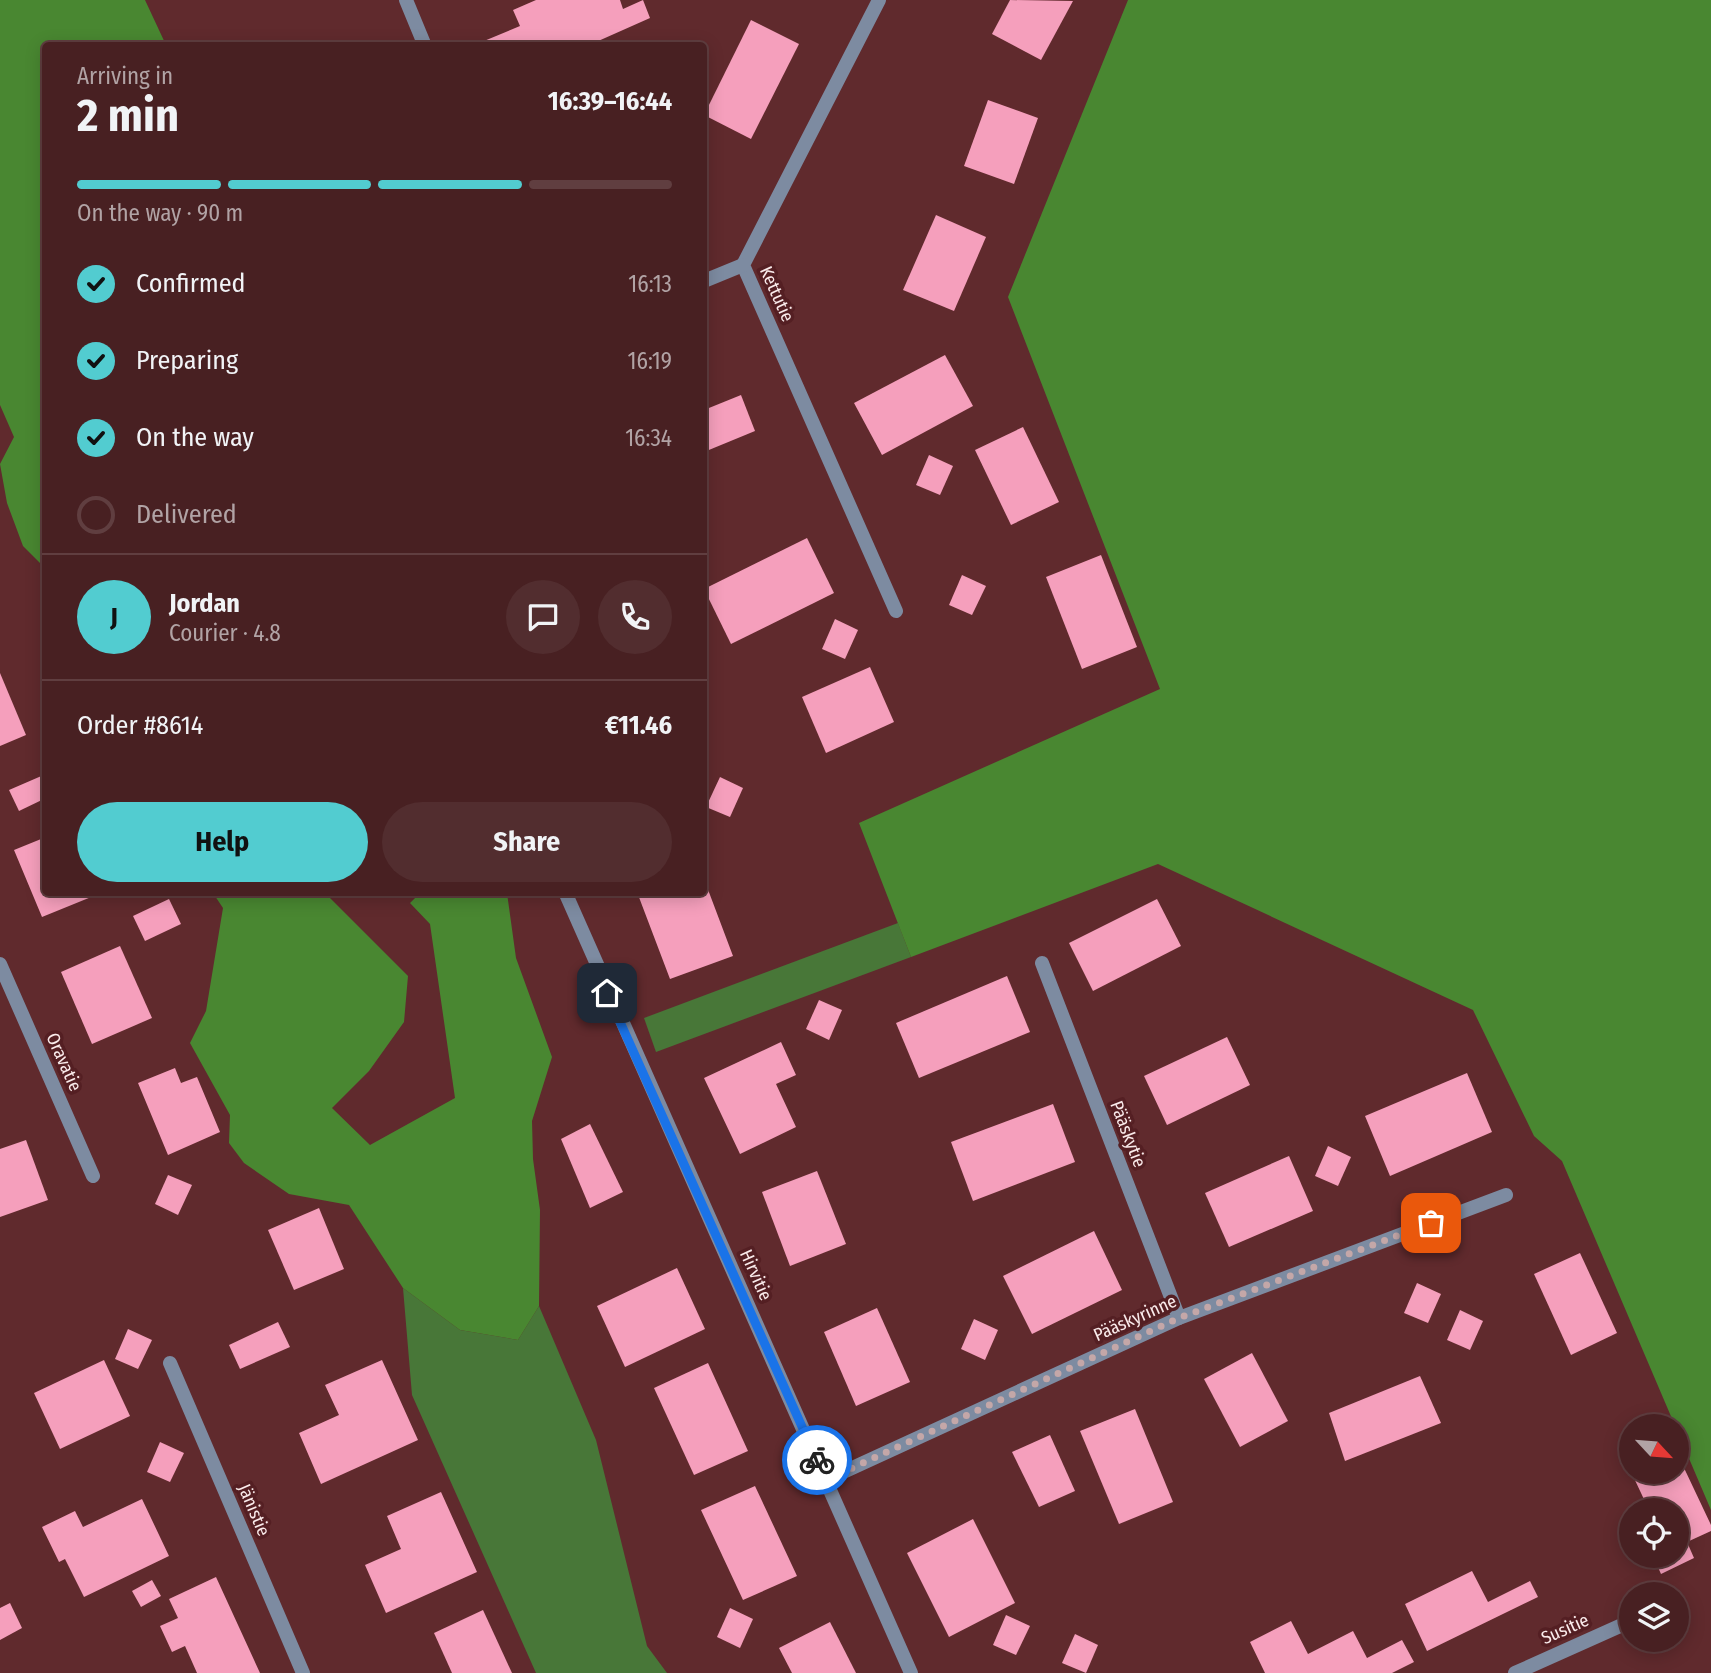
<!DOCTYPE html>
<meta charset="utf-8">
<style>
:root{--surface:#482022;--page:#522d2f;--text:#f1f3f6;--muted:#b1a3a5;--line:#603e40;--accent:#52ccd0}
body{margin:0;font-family:"Fira Sans Condensed",sans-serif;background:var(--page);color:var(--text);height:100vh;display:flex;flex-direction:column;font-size:26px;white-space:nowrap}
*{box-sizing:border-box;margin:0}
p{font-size:23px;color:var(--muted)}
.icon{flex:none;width:38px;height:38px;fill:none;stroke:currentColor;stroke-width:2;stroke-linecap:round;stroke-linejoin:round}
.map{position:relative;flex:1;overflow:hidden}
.drawer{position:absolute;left:42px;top:42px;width:665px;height:854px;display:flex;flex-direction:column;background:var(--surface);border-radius:7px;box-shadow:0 4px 18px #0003,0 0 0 2px var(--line)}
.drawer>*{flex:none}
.needle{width:46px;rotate:116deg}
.buttons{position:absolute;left:1619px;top:1414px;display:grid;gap:14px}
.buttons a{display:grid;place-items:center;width:70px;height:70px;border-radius:50%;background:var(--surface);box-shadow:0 4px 18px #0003,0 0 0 2px var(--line);font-size:35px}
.pin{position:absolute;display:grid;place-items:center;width:60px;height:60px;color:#fff;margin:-30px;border-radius:14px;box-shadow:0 4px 10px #0006}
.courier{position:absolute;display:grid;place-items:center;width:70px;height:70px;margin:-35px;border:5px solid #1a73e8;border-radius:50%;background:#fff;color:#222;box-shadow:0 2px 9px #0007}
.headline em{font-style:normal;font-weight:700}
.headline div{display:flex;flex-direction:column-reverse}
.headline{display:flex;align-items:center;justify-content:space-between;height:119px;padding:0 35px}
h1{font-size:46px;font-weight:700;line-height:52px}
.bar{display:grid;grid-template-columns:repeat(4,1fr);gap:10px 7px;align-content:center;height:84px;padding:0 35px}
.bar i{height:9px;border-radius:5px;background:var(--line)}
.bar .selected{background:var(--accent)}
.bar p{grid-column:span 4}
.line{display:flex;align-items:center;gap:18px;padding:0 35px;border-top:2px solid var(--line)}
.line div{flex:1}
.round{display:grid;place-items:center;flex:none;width:74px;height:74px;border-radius:37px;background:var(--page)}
ol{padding:0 35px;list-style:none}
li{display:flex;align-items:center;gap:21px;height:77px}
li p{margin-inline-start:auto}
li .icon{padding:7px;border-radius:50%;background:var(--accent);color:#111;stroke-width:4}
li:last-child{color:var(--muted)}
li i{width:38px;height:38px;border:4px solid var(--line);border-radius:50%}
.cta{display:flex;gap:14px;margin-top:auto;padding:14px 35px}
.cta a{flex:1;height:80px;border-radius:42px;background:var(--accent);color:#111;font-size:28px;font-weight:700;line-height:80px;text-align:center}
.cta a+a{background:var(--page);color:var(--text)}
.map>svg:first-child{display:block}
.green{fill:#487738}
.forest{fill:#498731}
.building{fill:#f59fbc}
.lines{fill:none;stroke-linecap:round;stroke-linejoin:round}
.street{stroke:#7d8ba1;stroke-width:14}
.done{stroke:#c4a7a8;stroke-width:7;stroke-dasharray:0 12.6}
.route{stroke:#1a73e8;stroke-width:9}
.labels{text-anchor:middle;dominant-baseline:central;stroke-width:7;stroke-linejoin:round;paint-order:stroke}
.street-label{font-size:18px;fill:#faebeb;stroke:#541f23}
</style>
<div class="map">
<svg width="1711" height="1673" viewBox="0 0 1711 1673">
<rect width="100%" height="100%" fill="#602a2d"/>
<!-- green -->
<g class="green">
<path d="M898,923L911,957L656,1052L644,1018Z"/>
<path d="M403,1288L460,1330L518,1340L539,1306L596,1440L647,1646L667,1673H536L412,1395Z"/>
</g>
<!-- forest -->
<g class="forest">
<path d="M0,0H145L166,45L46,46L45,568L23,546L7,503L0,464L14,437L0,405Z"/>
<path d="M1128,0H1711V1510L1562,1161L1534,1136L1473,1010L1158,864L911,957L859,823L1160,689L1008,297Z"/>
<path d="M213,893H325L408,976L404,1022L369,1071L332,1108L370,1145L455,1098L430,924L410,903L420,893H507L516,958L552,1057L532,1121L533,1159L540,1210L539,1306L518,1340L460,1330L403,1288L349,1205L289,1194L244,1163L229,1143L230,1115L190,1043L206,1011L223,908Z"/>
</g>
<!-- building -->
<g class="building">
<path d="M536,0H620L623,9L643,0L650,18L587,46H486L484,41L520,26L513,10Z"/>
<path d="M1010,0L1073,1L1041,60L992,34Z"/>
<path d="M751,20L799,44L751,139L704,115Z"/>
<path d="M988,100L1038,118L1014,184L964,166Z"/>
<path d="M936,215L986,237L954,311L903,290Z"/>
<path d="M945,355L973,406L882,455L854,403Z"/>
<path d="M741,395L755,431L704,452V410Z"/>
<path d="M1023,427L1059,502L1011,525L975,450Z"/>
<path d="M929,455L953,466L940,495L916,485Z"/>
<path d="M807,538L834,593L731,644L704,589Z"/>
<path d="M1101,555L1137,647L1082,669L1046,577Z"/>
<path d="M962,575L986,586L972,615L949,605Z"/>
<path d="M835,619L858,630L845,659L822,649Z"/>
<path d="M870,667L894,722L826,753L802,697Z"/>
<path d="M0,673L26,735L0,746Z"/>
<path d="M46,774V798L19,811L9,790Z"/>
<path d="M720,777L743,788L730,817L706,807Z"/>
<path d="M46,837V892L101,893L42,917L14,850Z"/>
<path d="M704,879L733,956L670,979L637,892H704Z"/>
<path d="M169,899L181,924L145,941L133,916Z"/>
<path d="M1157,899L1181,946L1093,991L1069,943Z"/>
<path d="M120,946L152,1018L92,1044L61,972Z"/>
<path d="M1007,976L1030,1032L919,1078L896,1023Z"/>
<path d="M819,1000L842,1010L829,1040L806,1029Z"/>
<path d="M1227,1037L1250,1085L1167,1125L1144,1076Z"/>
<path d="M781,1042L796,1075L776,1084L796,1127L740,1154L704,1078Z"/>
<path d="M175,1068L181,1083L197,1077L220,1132L168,1155L138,1083Z"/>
<path d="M1467,1073L1492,1132L1390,1176L1365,1116Z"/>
<path d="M1053,1104L1075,1162L973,1201L951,1142Z"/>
<path d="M590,1124L623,1192L590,1208L561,1139Z"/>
<path d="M26,1140L48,1200L0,1217V1149Z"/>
<path d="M1328,1146L1351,1157L1338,1186L1315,1176Z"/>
<path d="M1289,1156L1313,1211L1229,1247L1205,1193Z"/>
<path d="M817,1171L846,1244L790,1266L762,1192Z"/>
<path d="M168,1175L192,1185L178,1215L155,1204Z"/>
<path d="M319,1208L344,1269L294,1290L268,1230Z"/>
<path d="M1094,1231L1122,1290L1032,1334L1003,1276Z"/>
<path d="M1580,1253L1617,1333L1571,1355L1534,1274Z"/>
<path d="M677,1268L705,1329L625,1367L597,1306Z"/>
<path d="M1417,1283L1441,1294L1428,1323L1404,1313Z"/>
<path d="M877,1308L910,1382L856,1406L824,1332Z"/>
<path d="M1460,1310L1483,1321L1470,1350L1447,1340Z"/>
<path d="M974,1319L998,1330L985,1360L961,1349Z"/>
<path d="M278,1322L290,1347L240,1369L229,1345Z"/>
<path d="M128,1329L152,1340L138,1369L115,1359Z"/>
<path d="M1252,1353L1288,1421L1240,1447L1204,1379Z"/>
<path d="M104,1360L130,1416L60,1449L34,1393Z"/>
<path d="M382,1360L418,1440L321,1484L299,1433L339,1415L325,1385Z"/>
<path d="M708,1363L748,1451L694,1475L654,1388Z"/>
<path d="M1420,1376L1441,1423L1345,1461L1329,1413Z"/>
<path d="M1135,1409L1173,1502L1119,1524L1080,1431Z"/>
<path d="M1050,1435L1075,1491L1039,1507L1012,1452Z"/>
<path d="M1631,1438V1472H1676V1451L1711,1525V1531L1687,1542L1694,1558L1661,1574L1653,1556H1676V1510H1649L1618,1444Z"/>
<path d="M160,1442L184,1453L170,1482L147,1472Z"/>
<path d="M755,1486L797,1576L743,1600L701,1510Z"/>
<path d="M441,1492L477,1572L386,1613L365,1565L401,1549L387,1516Z"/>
<path d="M142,1499L169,1556L84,1597L65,1559L59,1562L42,1527L75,1511L83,1527Z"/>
<path d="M973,1519L1015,1603L949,1637L907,1553Z"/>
<path d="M1472,1571L1488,1602L1530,1581L1538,1597L1427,1651L1405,1604Z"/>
<path d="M216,1577L260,1673H197L185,1646L172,1652L160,1626L178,1618L169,1599Z"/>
<path d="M152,1580L161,1596L141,1607L132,1591Z"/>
<path d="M10,1603L22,1628L0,1640V1608Z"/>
<path d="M730,1608L753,1619L740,1648L717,1637Z"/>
<path d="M483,1610L512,1673H452L434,1633Z"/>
<path d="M1006,1615L1030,1626L1016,1655L993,1645Z"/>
<path d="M1291,1621L1308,1654L1353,1631L1367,1658L1402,1640L1414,1662L1392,1673H1265L1250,1642Z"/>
<path d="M830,1622L856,1673H792L779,1648Z"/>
<path d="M1075,1634L1098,1645L1086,1673L1062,1663Z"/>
</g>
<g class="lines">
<!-- street -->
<g class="street">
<path d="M406,0L425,46"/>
<path d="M879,0L743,265L896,611"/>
<path d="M704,281L743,265"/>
<path d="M565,892L911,1673"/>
<path d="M1042,963L1179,1318"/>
<path d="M0,964L93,1176"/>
<path d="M170,1363L303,1673"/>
<path d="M826,1480L1179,1318L1506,1195"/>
<path d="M1515,1673L1631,1621"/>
</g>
</g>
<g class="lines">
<!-- done -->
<path class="done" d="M817,1460L826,1480L1179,1318L1431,1223"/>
<!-- route -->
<path class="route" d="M607,993L817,1460"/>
</g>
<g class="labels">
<!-- street labels -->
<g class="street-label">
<text transform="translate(777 294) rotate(66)">Kettutie</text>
<text transform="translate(64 1062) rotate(66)">Oravatie</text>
<text transform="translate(1128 1134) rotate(69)">Pääskytie</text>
<text transform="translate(756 1275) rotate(66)">Hirvitie</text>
<text transform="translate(1135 1318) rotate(-24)">Pääskyrinne</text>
<text transform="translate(254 1510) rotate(67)">Jänistie</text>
<text transform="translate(1565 1629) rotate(-24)">Susitie</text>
</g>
</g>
</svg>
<div class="buttons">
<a><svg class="needle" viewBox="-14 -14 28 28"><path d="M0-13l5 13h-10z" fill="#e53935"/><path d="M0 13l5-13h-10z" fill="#b1a3a5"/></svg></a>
<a><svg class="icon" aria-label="locate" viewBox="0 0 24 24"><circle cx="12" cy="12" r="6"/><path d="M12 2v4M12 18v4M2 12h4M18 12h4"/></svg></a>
<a><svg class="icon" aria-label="layers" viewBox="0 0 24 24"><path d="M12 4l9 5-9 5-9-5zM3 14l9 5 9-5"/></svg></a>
</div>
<div class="pin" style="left:1431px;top:1223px;background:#ea580c"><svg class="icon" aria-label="bag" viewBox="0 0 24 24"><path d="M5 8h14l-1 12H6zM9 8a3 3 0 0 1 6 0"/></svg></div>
<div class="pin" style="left:607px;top:993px;background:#1f2937"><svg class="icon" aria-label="home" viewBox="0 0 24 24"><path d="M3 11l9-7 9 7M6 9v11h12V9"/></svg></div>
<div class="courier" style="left:817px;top:1460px"><svg class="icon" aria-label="bike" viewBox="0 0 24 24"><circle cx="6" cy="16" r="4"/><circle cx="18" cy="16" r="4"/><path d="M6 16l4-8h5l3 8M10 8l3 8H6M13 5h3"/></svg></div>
<section class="drawer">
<div class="headline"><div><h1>2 min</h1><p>Arriving in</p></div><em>16:39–16:44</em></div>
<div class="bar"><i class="selected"></i><i class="selected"></i><i class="selected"></i><i></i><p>On the way · 90 m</p></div>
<ol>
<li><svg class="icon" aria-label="check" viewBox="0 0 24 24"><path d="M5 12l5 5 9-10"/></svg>Confirmed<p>16:13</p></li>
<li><svg class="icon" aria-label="check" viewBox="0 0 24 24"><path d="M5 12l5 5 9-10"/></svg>Preparing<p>16:19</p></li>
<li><svg class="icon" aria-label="check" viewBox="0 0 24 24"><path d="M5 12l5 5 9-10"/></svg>On the way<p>16:34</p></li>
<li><i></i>Delivered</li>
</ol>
<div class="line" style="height:126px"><b class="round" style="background:var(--accent);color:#111">J</b><div><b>Jordan</b><p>Courier · 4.8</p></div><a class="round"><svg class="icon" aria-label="chat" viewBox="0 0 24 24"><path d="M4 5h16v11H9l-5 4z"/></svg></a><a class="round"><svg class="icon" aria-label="phone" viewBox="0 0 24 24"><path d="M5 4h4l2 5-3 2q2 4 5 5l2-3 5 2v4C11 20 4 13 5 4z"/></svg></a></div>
<div class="line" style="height:91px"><div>Order #8614</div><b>€11.46</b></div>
<div class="cta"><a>Help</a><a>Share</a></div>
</section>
</div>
